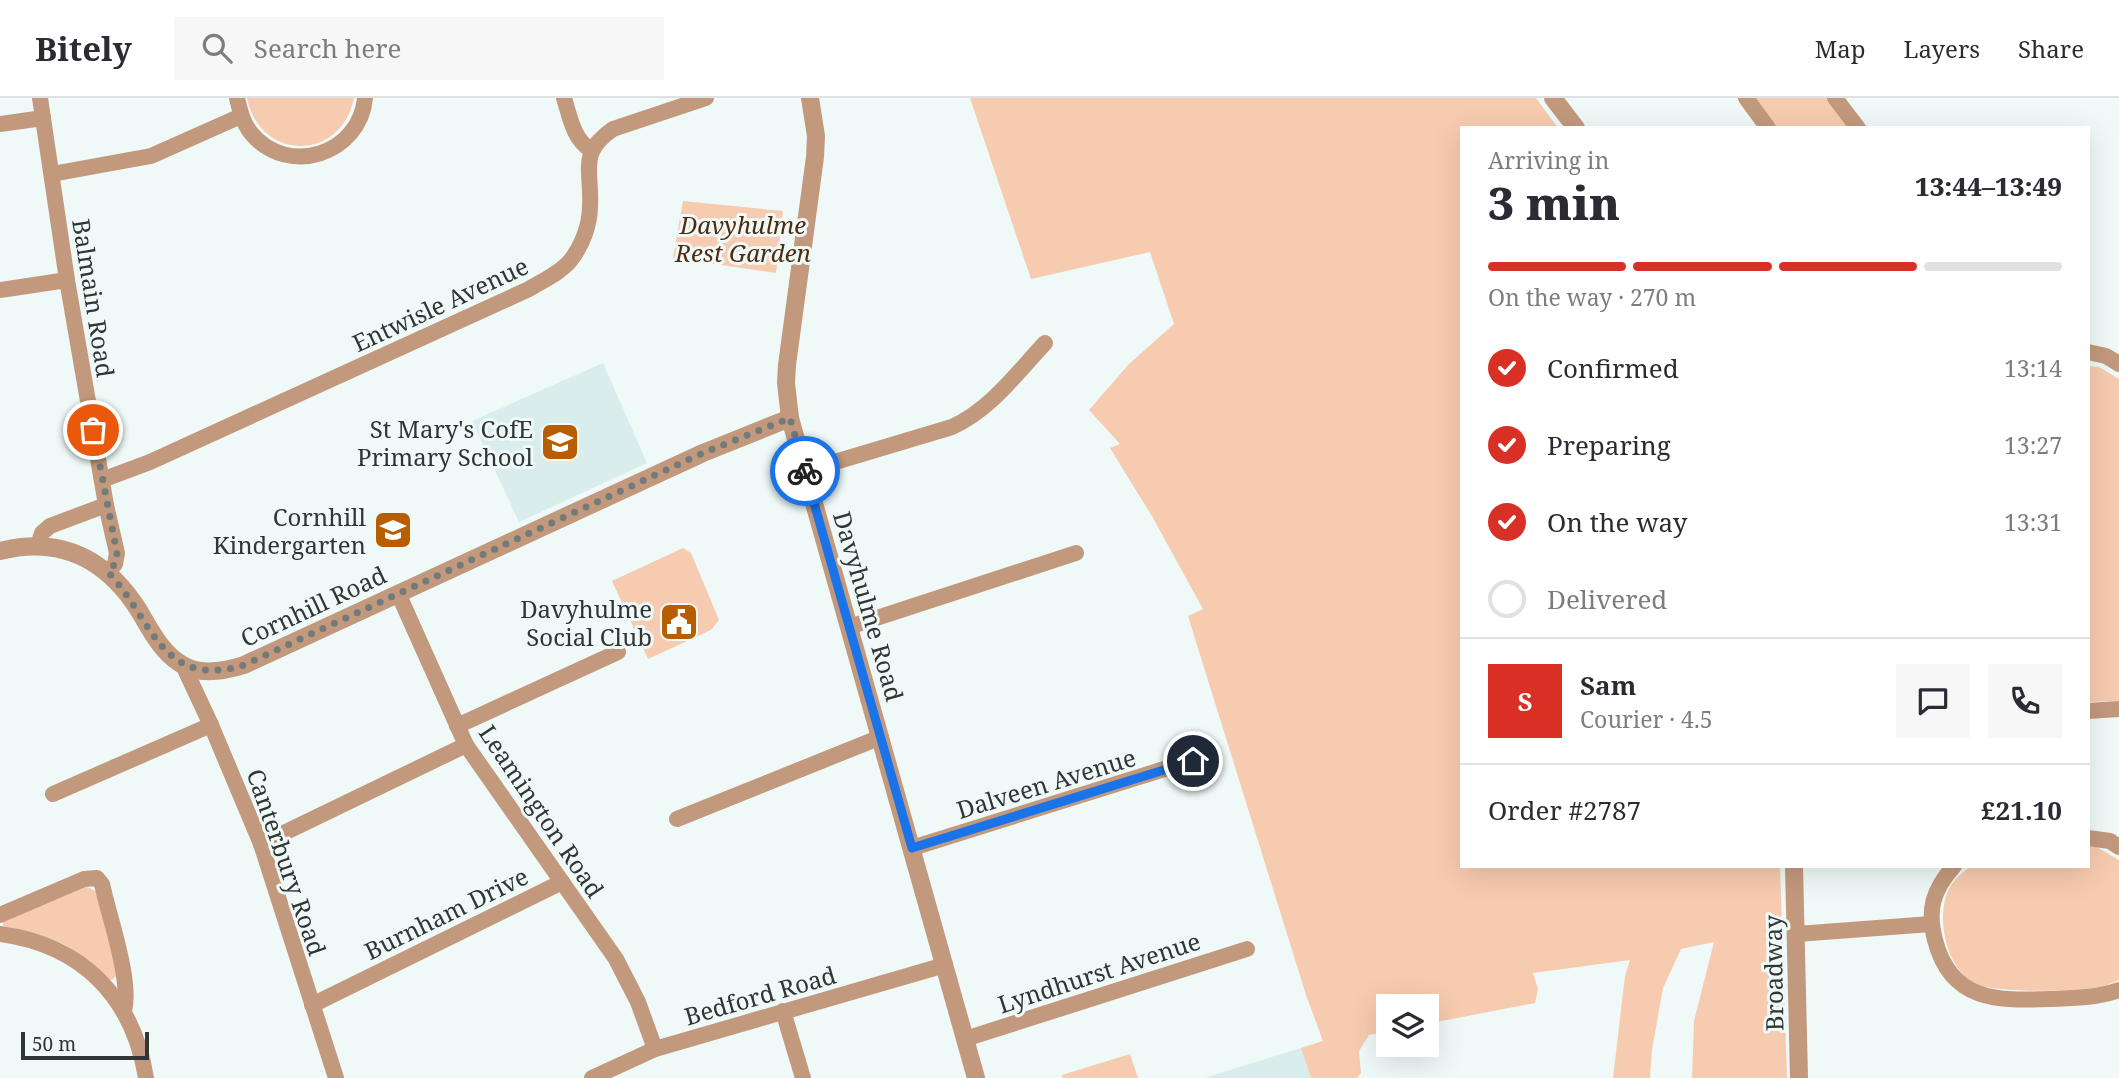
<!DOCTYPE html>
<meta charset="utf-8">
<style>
:root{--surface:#fff;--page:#f7f7f7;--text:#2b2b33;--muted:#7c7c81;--line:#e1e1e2;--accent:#d93025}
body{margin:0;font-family:"Noto Serif",serif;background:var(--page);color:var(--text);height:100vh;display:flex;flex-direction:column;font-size:26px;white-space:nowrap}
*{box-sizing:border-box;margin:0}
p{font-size:23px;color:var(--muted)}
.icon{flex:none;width:38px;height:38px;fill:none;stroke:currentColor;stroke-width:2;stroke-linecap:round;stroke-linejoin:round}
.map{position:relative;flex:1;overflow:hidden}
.drawer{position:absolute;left:1460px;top:28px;width:630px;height:742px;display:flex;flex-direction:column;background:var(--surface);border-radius:0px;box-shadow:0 7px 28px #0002}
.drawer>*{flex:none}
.controls{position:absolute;left:1376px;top:896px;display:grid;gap:14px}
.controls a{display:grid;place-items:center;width:63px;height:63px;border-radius:0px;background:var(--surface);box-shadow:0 7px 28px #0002;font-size:35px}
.scale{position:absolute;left:21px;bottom:18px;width:128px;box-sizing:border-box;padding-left:7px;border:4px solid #313535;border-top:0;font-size:19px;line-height:24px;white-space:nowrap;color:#313535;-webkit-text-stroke:5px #eef9f8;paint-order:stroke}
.pin{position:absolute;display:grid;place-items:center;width:60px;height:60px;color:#fff;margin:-30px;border:4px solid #fff;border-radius:50%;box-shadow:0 2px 7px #0007}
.courier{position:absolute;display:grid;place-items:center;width:70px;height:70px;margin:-35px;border:5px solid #1a73e8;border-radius:50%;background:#fff;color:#222;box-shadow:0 2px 9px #0007}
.headline em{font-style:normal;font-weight:800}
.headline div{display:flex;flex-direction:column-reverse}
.headline{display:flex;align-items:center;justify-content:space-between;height:119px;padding:0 28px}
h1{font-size:46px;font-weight:800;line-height:52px}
.bar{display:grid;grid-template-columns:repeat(4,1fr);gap:10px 7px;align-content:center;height:84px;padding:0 28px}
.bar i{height:9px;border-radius:5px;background:var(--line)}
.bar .current{background:var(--accent)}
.bar p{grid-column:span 4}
.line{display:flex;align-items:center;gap:18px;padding:0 28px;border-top:2px solid var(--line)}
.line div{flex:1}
.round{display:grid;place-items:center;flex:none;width:74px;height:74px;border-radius:0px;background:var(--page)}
ol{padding:0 28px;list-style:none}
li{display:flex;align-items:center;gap:21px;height:77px}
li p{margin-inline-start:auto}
li .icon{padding:7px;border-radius:50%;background:var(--accent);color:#fff;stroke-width:4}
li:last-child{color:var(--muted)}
li i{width:38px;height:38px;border:4px solid var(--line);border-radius:50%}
header{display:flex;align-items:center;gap:42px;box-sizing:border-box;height:98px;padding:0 35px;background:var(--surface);border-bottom:2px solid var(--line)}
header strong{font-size:33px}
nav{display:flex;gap:38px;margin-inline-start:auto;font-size:24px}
.search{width:490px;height:63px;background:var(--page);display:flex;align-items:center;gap:18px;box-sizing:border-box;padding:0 24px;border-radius:0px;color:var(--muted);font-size:26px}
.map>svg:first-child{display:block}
.built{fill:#daeded}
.green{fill:#f7cbaf}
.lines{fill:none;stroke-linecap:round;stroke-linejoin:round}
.minor{stroke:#c3997d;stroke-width:16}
.tertiary{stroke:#c3997d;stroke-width:18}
.done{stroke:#737a79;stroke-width:7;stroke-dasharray:0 12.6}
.route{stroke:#1a73e8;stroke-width:9}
.labels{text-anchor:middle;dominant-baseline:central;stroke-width:6;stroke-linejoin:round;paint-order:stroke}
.park-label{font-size:24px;font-style:italic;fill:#4f2b0f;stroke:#eef9f8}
.street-label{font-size:24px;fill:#313535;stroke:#eef9f8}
.poi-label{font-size:24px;fill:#313535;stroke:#eef9f8;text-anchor:end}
</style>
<header>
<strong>Bitely</strong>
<div class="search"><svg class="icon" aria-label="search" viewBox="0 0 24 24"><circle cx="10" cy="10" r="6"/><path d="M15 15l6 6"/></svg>Search here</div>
<nav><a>Map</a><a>Layers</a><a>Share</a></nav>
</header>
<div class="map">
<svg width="2119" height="980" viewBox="0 0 2119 980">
<rect width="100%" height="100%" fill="#eef9f8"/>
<!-- built -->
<g class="built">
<path d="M603,265L647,365L519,424L472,323Z"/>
<path d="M1301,950L1311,980H1204Z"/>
</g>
<!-- green -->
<g class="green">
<path d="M247,0H354C341,64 260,64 247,0Z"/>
<path d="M970,0H1536L1558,30H1461V768H1780L1787,980H1692L1694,923L1714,844L1681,851L1663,890L1652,952L1650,980H1613L1625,878L1630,862L1533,875L1538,891L1535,905L1426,926V908H1388V933L1369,937L1359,953L1361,975L1357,980H1311L1301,950L1323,943L1306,897L1188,518L1203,511L1153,420L1110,350L1120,346L1089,312L1129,266L1174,226L1150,154L1031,181Z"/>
<path d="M1754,0H1828L1851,30H1775Z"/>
<path d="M683,103L783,113L776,175L673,160Z"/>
<path d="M2088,268L2099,269L2119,281V603L2088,604Z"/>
<path d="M683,450L691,455L719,522L711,532L648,561L612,483Z"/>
<path d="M2095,748L2119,762V882C2112,885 2106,888 2099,889C2075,894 1997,895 1976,886C1946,872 1935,819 1949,791C1953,782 1963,774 1971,768H2088V749Z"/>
<path d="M86,788L95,793L98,797L117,877L112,882C101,879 85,859 72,851C51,838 27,834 3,828V822Z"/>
<path d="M1130,956L1138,980H1063L1062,977Z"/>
</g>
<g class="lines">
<!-- minor -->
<g class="minor">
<path d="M40,0L67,182L106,407L117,455L115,466L108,474"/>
<path d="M237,0C240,13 243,25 251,35C288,80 360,56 365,0"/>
<path d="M564,0C570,19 573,41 591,52"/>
<path d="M1746,0L1768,30"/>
<path d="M1835,0L1858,30"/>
<path d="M0,26L43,20"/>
<path d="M52,76L151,58L241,18"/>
<path d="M0,192L67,182"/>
<path d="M2088,254L2106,258L2119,266"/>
<path d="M805,373L952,329C991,311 1016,276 1045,245"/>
<path d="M102,382L150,364L529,191C542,183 560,175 570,163C582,148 590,127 590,108C592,72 578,55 613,31L706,0"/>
<path d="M38,447L42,435L50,428L106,407"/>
<path d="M398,495L466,647L616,861L638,904L655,951"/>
<path d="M849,529L1076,455"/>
<path d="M183,567L211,627L261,746L336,980"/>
<path d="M2088,613L2119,611"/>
<path d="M457,628L618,554"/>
<path d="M53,696L211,627"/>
<path d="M677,721L881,639"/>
<path d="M2088,740L2110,743L2119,749"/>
<path d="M261,746L466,647"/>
<path d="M912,750L1193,662"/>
<path d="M1954,768C1933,792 1927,811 1935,842C1951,904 1998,903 2050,901C2074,900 2096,900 2119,892"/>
<path d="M0,817L84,781L97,780L102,786C109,819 132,883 124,913"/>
<path d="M0,836C82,847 133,899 146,980"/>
<path d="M1797,836L1931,826"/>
<path d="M312,907L562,784"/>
<path d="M783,913L803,980"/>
<path d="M965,941L1247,851"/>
<path d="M592,980L655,951L945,867"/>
</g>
<!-- tertiary -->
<g class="tertiary">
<path d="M810,0L816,38L815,59L787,267L786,285L790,320L976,980"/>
<path d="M1553,0L1576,30"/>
<path d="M0,453C60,438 105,460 138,511C150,531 161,554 181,566C199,578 225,573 244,567L703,355L790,320"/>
<path d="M1794,768L1799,980"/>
</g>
</g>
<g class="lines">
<!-- done -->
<path class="done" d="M93,332L117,455L115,466L108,474C154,523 161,592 244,567L703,355L790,320L805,373"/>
<!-- route -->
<path class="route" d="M805,373L912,750L1193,663"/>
</g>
<!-- icons -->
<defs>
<symbol id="school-square" viewBox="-11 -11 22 22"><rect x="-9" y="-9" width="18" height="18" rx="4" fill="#b85e00" stroke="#eef9f8"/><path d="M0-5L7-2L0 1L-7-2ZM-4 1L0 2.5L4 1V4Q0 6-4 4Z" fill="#fff"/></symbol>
<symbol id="civic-square" viewBox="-11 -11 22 22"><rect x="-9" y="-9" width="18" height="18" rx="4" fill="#b85e00" stroke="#eef9f8"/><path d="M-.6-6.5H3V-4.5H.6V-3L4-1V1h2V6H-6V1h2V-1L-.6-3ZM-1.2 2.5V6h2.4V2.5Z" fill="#fff"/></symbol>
</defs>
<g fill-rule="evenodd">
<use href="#school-square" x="538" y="322" width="44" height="44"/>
<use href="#school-square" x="371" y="410" width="44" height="44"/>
<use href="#civic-square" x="657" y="502" width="44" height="44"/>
</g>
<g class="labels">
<!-- park labels -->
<g class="park-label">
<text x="743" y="126">Davyhulme<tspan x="743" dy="28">Rest Garden</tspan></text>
</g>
<!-- street labels -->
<g class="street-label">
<text transform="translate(94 200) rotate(81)">Balmain Road</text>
<text transform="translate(440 206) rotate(-25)">Entwisle Avenue</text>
<text transform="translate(313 508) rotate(-25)">Cornhill Road</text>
<text transform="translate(869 508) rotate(74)">Davyhulme Road</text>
<text transform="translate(1046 685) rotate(-17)">Dalveen Avenue</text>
<text transform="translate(542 713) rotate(56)">Leamington Road</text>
<text transform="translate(287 764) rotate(71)">Canterbury Road</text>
<text transform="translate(446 815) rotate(-26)">Burnham Drive</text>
<text transform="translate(1099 874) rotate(-18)">Lyndhurst Avenue</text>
<text transform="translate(1773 875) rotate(-91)">Broadway</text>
<text transform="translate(760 897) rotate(-16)">Bedford Road</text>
</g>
<!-- poi labels -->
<g class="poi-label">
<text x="533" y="330">St Mary's CofE<tspan x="533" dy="28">Primary School</tspan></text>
<text x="366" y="418">Cornhill<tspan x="366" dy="28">Kindergarten</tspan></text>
<text x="652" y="510">Davyhulme<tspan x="652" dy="28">Social Club</tspan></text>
</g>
</g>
</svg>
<div class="controls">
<a><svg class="icon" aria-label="layers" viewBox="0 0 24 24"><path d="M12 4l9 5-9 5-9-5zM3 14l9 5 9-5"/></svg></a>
</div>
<div class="scale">50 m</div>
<div class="pin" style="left:93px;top:332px;background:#ea580c"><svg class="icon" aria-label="bag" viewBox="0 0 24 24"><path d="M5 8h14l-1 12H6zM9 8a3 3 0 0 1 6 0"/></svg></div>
<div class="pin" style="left:1193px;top:663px;background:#1f2937"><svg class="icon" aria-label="home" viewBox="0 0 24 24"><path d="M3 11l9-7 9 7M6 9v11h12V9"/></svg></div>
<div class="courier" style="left:805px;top:373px"><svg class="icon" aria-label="bike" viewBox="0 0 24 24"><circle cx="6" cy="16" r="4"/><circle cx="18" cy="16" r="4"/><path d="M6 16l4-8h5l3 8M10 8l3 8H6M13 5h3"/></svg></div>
<section class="drawer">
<div class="headline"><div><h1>3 min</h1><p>Arriving in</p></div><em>13:44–13:49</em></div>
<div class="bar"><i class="current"></i><i class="current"></i><i class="current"></i><i></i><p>On the way · 270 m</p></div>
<ol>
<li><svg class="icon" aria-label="check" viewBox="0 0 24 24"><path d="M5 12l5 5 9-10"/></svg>Confirmed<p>13:14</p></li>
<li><svg class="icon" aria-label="check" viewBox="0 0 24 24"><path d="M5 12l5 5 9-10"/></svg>Preparing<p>13:27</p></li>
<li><svg class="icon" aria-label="check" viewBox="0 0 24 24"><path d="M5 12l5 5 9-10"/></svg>On the way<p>13:31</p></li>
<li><i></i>Delivered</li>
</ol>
<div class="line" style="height:126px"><b class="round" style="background:var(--accent);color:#fff">S</b><div><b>Sam</b><p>Courier · 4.5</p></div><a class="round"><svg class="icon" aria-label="chat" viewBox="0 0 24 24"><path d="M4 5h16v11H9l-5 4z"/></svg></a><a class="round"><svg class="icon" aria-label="phone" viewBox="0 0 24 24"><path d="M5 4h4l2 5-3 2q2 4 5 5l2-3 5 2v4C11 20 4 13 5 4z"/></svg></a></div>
<div class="line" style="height:91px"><div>Order #2787</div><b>£21.10</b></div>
</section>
</div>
